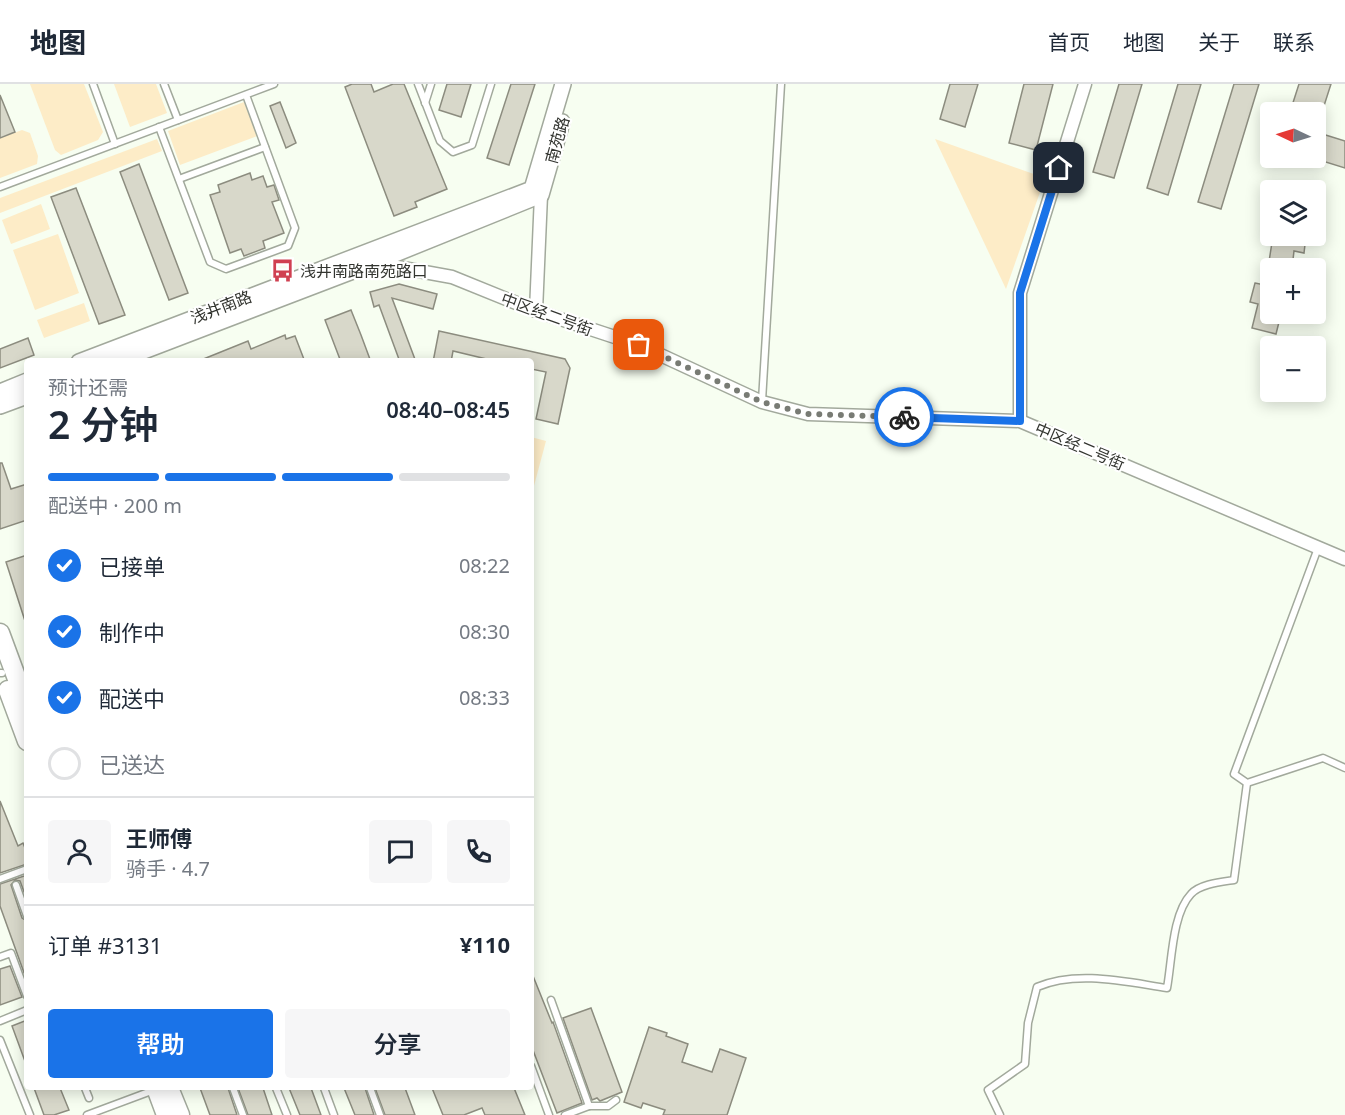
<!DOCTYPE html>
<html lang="zh">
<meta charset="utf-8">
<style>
:root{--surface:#fff;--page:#f6f6f7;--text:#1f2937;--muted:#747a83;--line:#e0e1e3;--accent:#1a73e8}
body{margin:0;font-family:"Noto Sans","Noto Sans SC",sans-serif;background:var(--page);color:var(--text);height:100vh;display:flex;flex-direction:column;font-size:22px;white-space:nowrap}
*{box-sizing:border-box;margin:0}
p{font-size:20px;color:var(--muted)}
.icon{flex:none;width:33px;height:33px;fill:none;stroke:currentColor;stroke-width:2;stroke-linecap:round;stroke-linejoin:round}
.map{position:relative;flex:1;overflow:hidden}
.details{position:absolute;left:24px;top:274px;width:510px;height:732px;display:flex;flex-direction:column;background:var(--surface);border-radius:6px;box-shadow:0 3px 15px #0003}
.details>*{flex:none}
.needle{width:39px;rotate:274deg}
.controls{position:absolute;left:1260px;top:18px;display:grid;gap:12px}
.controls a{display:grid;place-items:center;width:66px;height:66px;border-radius:6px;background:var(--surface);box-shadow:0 3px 15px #0003;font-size:30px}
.pin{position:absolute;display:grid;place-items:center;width:51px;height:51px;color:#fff;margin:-26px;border-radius:12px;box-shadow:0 3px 9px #0006}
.courier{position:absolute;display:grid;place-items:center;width:60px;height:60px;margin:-30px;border:4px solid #1a73e8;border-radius:50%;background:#fff;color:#222;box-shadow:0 2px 8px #0007}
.overview em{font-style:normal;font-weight:600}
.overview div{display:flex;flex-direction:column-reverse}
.overview{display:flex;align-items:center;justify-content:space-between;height:102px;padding:0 24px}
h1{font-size:39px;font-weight:600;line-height:45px}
.bar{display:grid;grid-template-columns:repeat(4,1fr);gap:9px 6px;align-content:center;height:72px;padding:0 24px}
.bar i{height:8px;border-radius:4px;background:var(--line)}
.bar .on{background:var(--accent)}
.bar p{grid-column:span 4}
.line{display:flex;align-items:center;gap:15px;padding:0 24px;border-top:2px solid var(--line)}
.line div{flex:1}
.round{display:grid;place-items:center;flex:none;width:63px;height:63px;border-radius:6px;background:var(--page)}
ol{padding:0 24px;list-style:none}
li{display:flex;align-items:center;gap:18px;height:66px}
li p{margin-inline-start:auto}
li .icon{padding:6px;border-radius:50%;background:var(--accent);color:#fff;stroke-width:4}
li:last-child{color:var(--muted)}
li i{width:33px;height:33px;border:3px solid var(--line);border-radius:50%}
.action{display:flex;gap:12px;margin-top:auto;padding:12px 24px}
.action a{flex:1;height:69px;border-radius:6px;background:var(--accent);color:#fff;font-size:24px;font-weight:600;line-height:69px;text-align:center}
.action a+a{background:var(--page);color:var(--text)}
header{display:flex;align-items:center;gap:36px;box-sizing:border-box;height:84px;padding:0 30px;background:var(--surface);border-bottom:2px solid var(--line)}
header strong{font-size:28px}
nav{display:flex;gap:33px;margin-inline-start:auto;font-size:21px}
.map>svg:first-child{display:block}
.green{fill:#fdecc7}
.building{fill:#d8d8ca;stroke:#8c8c7f;stroke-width:1.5}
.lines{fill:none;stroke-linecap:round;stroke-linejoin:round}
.service-casing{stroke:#a2a99c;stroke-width:9}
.minor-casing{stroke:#a2a99c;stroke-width:15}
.tertiary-casing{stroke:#a2a99c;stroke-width:18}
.secondary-casing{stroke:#a2a99c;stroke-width:21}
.service{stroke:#fff;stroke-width:6}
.minor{stroke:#fff;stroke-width:12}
.tertiary{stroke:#fff;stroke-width:15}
.secondary{stroke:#fff;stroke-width:18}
.done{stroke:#787b74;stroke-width:6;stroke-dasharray:0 10.8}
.route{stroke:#1a73e8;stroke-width:8}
.labels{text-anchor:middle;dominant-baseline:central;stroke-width:4.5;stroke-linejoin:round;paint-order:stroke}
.street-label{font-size:16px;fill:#333530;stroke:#fff}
.poi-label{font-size:16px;fill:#333530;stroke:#fff;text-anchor:start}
</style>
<header>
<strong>地图</strong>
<nav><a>首页</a><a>地图</a><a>关于</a><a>联系</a></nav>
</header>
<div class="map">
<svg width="1345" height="1031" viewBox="0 0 1345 1031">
<rect width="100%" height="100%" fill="#f7fef1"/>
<!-- green -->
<g class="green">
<path d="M30,0H84L103,48L98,56L61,71L55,66Z"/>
<path d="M114,0H156L167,29L130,43Z"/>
<path d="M244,18L257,52L180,81L168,47Z"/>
<path d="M22,46L30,49L38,72L37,80L0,94V54Z"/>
<path d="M157,55L162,67L0,129V114Z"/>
<path d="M935,55L1045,94L1006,205Z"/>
<path d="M41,120L50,145L11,160L2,136Z"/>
<path d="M58,150L79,209L35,226L13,166Z"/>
<path d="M84,219L90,237L44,254L37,236Z"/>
<path d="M531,353L546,357L531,413Z"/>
</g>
<!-- building -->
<g class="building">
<path d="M352,0H371L374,8L393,0H404L447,105L415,118L417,123L394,132L345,3Z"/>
<path d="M447,0H471L461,33L439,26Z"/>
<path d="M511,0H535L509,81L487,74Z"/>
<path d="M950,0H978L965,43L940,35Z"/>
<path d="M1024,0H1053L1036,66L1009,59Z"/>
<path d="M1119,0H1142L1114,94L1093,88Z"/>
<path d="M1178,0H1201L1168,111L1147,104Z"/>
<path d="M1234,0H1259L1221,125L1198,118Z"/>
<path d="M1299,0H1331L1322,28H1290Z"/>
<path d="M0,11L15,48L0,54Z"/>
<path d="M280,18L296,59L286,64L270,22Z"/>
<path d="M1316,48L1345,57V84L1316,75Z"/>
<path d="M139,80L188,209L169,216L120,88Z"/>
<path d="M250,89L252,96L263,92L267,103L274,101L279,116L272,118L284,149L263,157L265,164L244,172L241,165L230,169L210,111L220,108L218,101Z"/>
<path d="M76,104L125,231L99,240L51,113Z"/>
<path d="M1273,152H1306L1304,169L1294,167L1292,184H1268Z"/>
<path d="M1255,199L1270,202V230H1281L1276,250L1252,244L1258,220L1250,218Z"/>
<path d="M399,200L437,210L433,225L392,214L416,278H400L379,221L374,223L370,208Z"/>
<path d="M351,226L361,251L371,278H341L325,236Z"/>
<path d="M439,247L565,275L570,284L558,340L536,335L546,288L531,285V278H499L453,267L451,278H433Z"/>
<path d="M285,251L286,255L295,252L305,278H196L248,257L251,265Z"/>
<path d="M28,254L34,271L0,284V265Z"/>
<path d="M0,379H2L11,405L27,400V436L0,445Z"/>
<path d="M27,471V539L26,540L6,478Z"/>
<path d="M0,717L18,762L23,759L27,769V780L0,789Z"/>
<path d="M27,791V816L20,797L15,796L11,801L22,834L27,837V897L0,822V800Z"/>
<path d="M10,882L22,913L0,921V885Z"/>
<path d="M531,887L552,939L553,938L582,1019L557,1029L531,961Z"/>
<path d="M591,924L622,1008L600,1017L597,1014L592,1016L563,934Z"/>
<path d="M27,936V980H26L12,942Z"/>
<path d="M649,943L667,949L666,952L688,960L682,978L712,988L720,965L746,974L727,1031H663L665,1026L643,1019L641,1024L624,1018Z"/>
<path d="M34,1004H60L69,1026L54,1031H44Z"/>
<path d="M200,1004H228L237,1031H210Z"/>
<path d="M238,1004H263L272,1031H248Z"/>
<path d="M289,1004H311L321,1031H300Z"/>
<path d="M344,1004H365L374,1031H355Z"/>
<path d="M375,1004H405L415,1031H385Z"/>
<path d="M432,1004H514L525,1031H485L482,1024L464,1031H443Z"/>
</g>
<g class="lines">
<defs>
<g id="service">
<path d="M93,0L115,60"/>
<path d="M164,0L178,36"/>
<path d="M418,0L440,57L453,68L472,61L491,0"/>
<path d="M425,19L431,0"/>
<path d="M159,43L210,178L226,185L288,162L295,144L246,11"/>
<path d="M179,95L265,63"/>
<path d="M0,103L274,0"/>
<path d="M762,317L781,0"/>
<path d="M1318,464L1234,690L1247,699L1323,674L1345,684"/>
<path d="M0,589H2"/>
<path d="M0,795L27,785"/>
<path d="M16,801L27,832"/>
<path d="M0,873L11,869L27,912"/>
<path d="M551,916L589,1022"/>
<path d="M0,937L27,926"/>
<path d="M0,956L30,1031"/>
<path d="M531,982L549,1031"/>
<path d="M85,1004L89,1014"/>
<path d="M233,1004L243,1031"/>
<path d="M276,1004L287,1031"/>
<path d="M324,1004L334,1031"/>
<path d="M370,1004L380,1031"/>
<path d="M87,1031L154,1006"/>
<path d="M565,1031L589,1022H608L616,1016"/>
<path d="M1000,1031L988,1006L1025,980L1028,939L1037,903C1077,886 1126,898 1167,904C1172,877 1172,830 1191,810C1200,800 1221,798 1234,796L1247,699"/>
</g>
<g id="minor">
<path d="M535,106L541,111L536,227"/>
<path d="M365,185L397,183L452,193L536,227L639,261L762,318L808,330L1020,337L1345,475"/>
<path d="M1020,337V209L1085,0"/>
</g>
<g id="tertiary">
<path d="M79,278L532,105L563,0"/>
<path d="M115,278L358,185L541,111L562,38"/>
<path d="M0,308L27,297"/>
<path d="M0,322L27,312"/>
</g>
<g id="secondary">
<path d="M0,549L27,622"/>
<path d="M8,606L27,657"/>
<path d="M156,1004L166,1031"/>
<path d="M169,1004L180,1031"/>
</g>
</defs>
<!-- service casing -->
<use href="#service" class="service-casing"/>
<!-- minor casing -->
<use href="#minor" class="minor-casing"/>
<!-- tertiary casing -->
<use href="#tertiary" class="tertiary-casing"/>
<!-- secondary casing -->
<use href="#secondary" class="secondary-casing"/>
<!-- service -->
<use href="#service" class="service"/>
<!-- minor -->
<use href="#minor" class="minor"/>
<!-- tertiary -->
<use href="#tertiary" class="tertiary"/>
<!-- secondary -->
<use href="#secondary" class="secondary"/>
</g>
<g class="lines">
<!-- done -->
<path class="done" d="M639,261L762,318L808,330L904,333"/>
<!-- route -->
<path class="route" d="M904,333L1020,337V209L1059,84"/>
</g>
<!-- icons -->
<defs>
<symbol id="bus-bare" viewBox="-9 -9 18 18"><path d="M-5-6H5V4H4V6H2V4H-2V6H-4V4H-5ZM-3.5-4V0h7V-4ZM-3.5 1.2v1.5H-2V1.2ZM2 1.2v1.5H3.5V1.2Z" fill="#d04051" stroke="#fff" stroke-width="2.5" paint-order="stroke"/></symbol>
</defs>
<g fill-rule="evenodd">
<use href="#bus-bare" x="266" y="170" width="33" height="33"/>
</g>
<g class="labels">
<!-- street labels -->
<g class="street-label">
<text transform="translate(557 56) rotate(-74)">南苑路</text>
<text transform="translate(221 223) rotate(-21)">浅井南路</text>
<text transform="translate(547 230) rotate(20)">中区经二号街</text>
<text transform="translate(1080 362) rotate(23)">中区经二号街</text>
</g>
<!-- poi labels -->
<g class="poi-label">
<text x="300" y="187">浅井南路南苑路口</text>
</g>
</g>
</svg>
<div class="controls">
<a><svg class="needle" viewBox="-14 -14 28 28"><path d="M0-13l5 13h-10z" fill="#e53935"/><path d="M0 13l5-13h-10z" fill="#747a83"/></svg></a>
<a><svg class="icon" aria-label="layers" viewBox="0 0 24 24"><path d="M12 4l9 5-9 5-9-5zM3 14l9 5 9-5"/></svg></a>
<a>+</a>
<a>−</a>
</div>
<div class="pin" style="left:639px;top:261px;background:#ea580c"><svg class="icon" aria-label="bag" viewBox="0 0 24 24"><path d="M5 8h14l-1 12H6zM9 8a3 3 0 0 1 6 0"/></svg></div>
<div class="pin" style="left:1059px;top:84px;background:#1f2937"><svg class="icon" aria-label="home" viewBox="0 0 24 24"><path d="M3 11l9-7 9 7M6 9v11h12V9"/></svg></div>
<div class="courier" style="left:904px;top:333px"><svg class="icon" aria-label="bike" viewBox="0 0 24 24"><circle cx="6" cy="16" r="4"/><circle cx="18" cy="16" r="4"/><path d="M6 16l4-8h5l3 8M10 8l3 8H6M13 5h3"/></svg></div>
<section class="details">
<div class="overview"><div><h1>2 分钟</h1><p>预计还需</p></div><em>08:40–08:45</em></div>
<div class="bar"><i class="on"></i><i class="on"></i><i class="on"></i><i></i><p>配送中 · 200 m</p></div>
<ol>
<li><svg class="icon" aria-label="check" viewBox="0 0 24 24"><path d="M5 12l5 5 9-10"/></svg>已接单<p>08:22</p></li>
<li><svg class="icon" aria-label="check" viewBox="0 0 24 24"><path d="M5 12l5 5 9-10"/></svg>制作中<p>08:30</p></li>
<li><svg class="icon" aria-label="check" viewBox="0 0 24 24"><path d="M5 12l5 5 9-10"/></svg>配送中<p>08:33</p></li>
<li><i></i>已送达</li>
</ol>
<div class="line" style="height:108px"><a class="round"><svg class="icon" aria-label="person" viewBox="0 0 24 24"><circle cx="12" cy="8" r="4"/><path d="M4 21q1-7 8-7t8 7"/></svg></a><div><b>王师傅</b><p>骑手 · 4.7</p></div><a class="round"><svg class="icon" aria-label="chat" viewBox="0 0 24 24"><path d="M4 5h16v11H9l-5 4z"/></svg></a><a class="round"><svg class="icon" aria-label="phone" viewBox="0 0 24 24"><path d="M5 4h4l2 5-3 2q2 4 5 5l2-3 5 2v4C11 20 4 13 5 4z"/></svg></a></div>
<div class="line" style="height:78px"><div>订单 #3131</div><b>¥110</b></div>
<div class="action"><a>帮助</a><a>分享</a></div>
</section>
</div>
